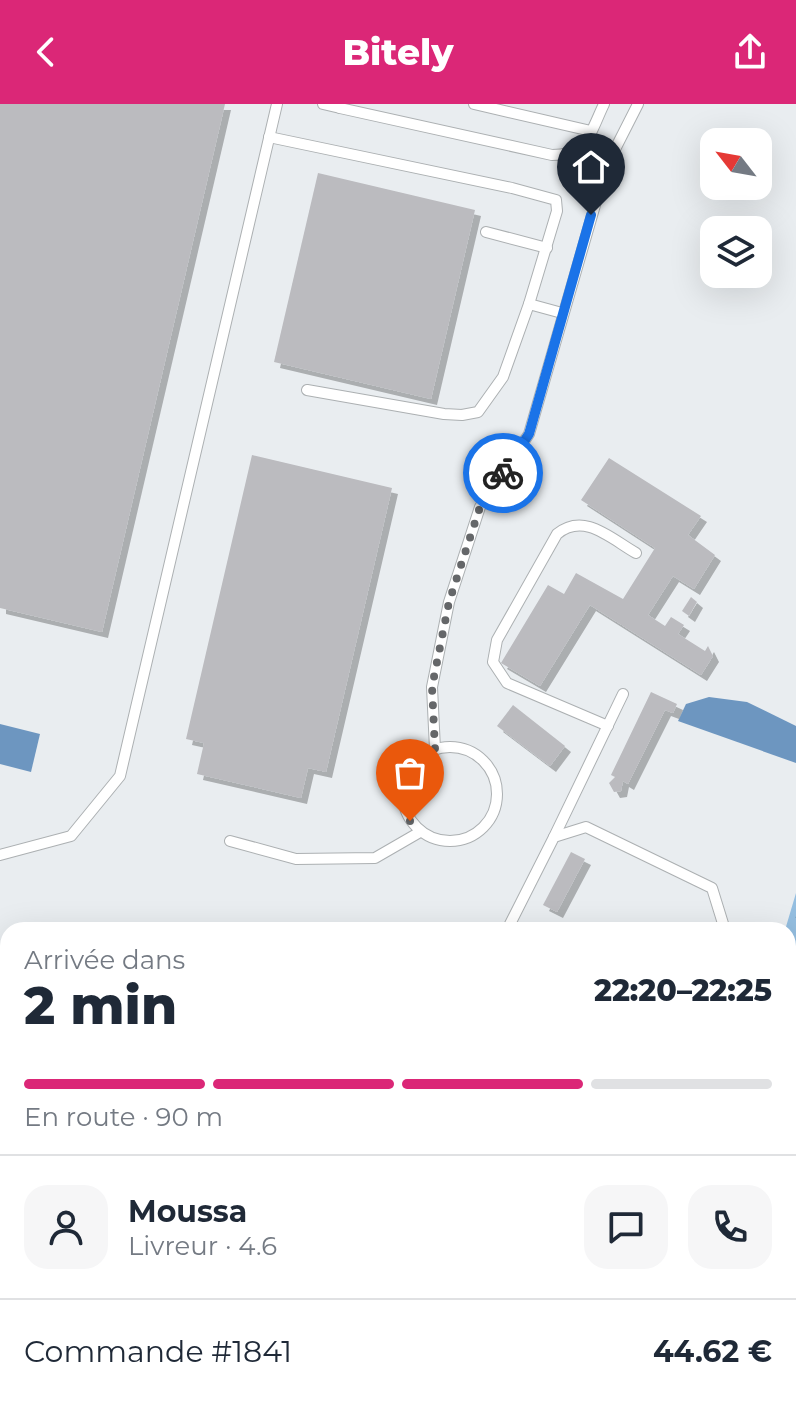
<!DOCTYPE html>
<html lang="fr">
<meta charset="utf-8">
<style>
:root{--surface:#fff;--page:#f6f6f7;--text:#1f2937;--muted:#747a83;--line:#e0e1e3;--accent:#db2777}
body{margin:0;font-family:Montserrat,sans-serif;background:var(--page);color:var(--text);height:100vh;display:flex;flex-direction:column;font-size:30px;white-space:nowrap}
*{box-sizing:border-box;margin:0}
p{font-size:26px;color:var(--muted)}
.icon{flex:none;width:44px;height:44px;fill:none;stroke:currentColor;stroke-width:2;stroke-linecap:round;stroke-linejoin:round}
.map{position:relative;flex:1;overflow:hidden}
.drawer{position:absolute;left:0px;top:818px;width:796px;height:498px;display:flex;flex-direction:column;background:var(--surface);border-radius:24px 24px 0 0;box-shadow:0 8px 32px #0002}
.drawer>*{flex:none}
.needle{width:52px;rotate:301deg}
.tools{position:absolute;left:700px;top:24px;display:grid;gap:16px}
.tools a{display:grid;place-items:center;width:72px;height:72px;border-radius:16px;background:var(--surface);box-shadow:0 8px 32px #0002;font-size:40px}
.pin{position:absolute;display:grid;place-items:center;width:68px;height:68px;color:#fff;margin:-82px -34px;border-radius:50% 50% 50% 0;rotate:-45deg;box-shadow:0 0 8px #0007}
.pin .icon{rotate:45deg}
.courier{position:absolute;display:grid;place-items:center;width:80px;height:80px;margin:-40px;border:6px solid #1a73e8;border-radius:50%;background:#fff;color:#222;box-shadow:0 2px 10px #0007}
.headline em{font-style:normal;font-weight:800}
.headline div{display:flex;flex-direction:column-reverse}
.headline{display:flex;align-items:center;justify-content:space-between;height:136px;padding:0 24px}
h1{font-size:52px;font-weight:800;line-height:60px}
.bar{display:grid;grid-template-columns:repeat(4,1fr);gap:12px 8px;align-content:center;height:96px;padding:0 24px}
.bar i{height:10px;border-radius:6px;background:var(--line)}
.bar .on{background:var(--accent)}
.bar p{grid-column:span 4}
.line{display:flex;align-items:center;gap:20px;padding:0 24px;border-top:2px solid var(--line)}
.line div{flex:1}
.round{display:grid;place-items:center;flex:none;width:84px;height:84px;border-radius:24px;background:var(--page)}
header{display:flex;justify-content:space-between;align-items:center;height:104px;padding:0 24px;background:var(--accent);color:#fff;font-size:36px;font-weight:800}
.map>svg:first-child{display:block}
.forest{fill:url(#forest-firs)}
.water{fill:#6d96c0}
.building{fill:#bbbbbf;filter:url(#shadow)}
.lines{fill:none;stroke-linecap:round;stroke-linejoin:round}
.lane-casing{stroke:#acb0b2;stroke-width:12}
.primary-casing{stroke:#9f5588;stroke-width:32}
.lane{stroke:#fff;stroke-width:10}
.primary{stroke:#efaad9;stroke-width:30}
.done{stroke:#656769;stroke-width:8;stroke-dasharray:0 14.4}
.route{stroke:#1a73e8;stroke-width:10}
</style>
<header><svg class="icon" aria-label="back" viewBox="0 0 24 24"><path d="M15 5l-7 7 7 7"/></svg>Bitely<svg class="icon" aria-label="share" viewBox="0 0 24 24"><path d="M12 15V3M7 8l5-5 5 5M5 13v7h14v-7"/></svg></header>
<div class="map">
<svg width="796" height="1315" viewBox="0 0 796 1315">
<defs>
<pattern id="forest-firs" width="22" height="20" patternUnits="userSpaceOnUse" patternTransform="scale(2)"><rect width="22" height="20" fill="#94bee0"/><path d="M5 1l3.5 6h-7zM16 11l3.5 6h-7z" fill="#7fa3c0"/></pattern>
<filter id="shadow"><feDropShadow dx="6" dy="6" stdDeviation="0" flood-color="#0004"/></filter>
</defs>
<rect width="100%" height="100%" fill="#e9edf0"/>
<!-- forest -->
<g class="forest">
<path d="M796,789V1077L788,1070V826H785Z"/>
<path d="M796,1152V1315H599L608,1308H788V1158Z"/>
<path d="M232,1308H359L367,1315H237Z"/>
</g>
<!-- water -->
<g class="water">
<path d="M709,593L747,598L796,622V659L678,617L686,600Z"/>
<path d="M0,620L40,630L31,668L0,660Z"/>
</g>
<!-- building -->
<g class="building">
<path d="M0,0H225L102,528L0,504Z"/>
<path d="M318,69L475,106L431,295L274,258Z"/>
<path d="M252,351L392,384L326,668L308,664L301,694L197,670L204,639L186,635Z"/>
<path d="M609,354L701,412L688,431L715,451L694,485L673,472L648,511L665,522L671,513L684,521L678,530L705,547L708,542L713,552L701,571L590,501L540,582L501,559L548,481L564,490L576,469L623,495L655,444L581,396Z"/>
<path d="M691,493L697,498L689,512L682,507Z"/>
<path d="M651,588L677,600L673,609L665,606L628,680L623,677L621,687L614,688L609,679L615,673L611,671Z"/>
<path d="M513,601L565,642L550,662L497,622Z"/>
<path d="M571,748L585,755L557,808L543,801Z"/>
</g>
<g class="lines">
<defs>
<g id="lane">
<path d="M323,0L340,4"/>
<path d="M340,0V4L552,51C588,51 590,29 604,0"/>
<path d="M474,0L591,27"/>
<path d="M269,33L512,84L556,96L557,107L529,200"/>
<path d="M486,128L547,144"/>
<path d="M307,286L444,310L462,311L478,308L503,273L529,200L562,209"/>
<path d="M608,622L507,579L493,558L497,536L557,430C584,408 610,434 636,449"/>
<circle cx="450" cy="690" r="47"/>
<path d="M435,645L432,583L449,498L480,403L529,330L606,63L638,0"/>
<path d="M554,733L623,590"/>
<path d="M230,737L296,755L375,754L420,728"/>
<path d="M0,751L71,732L120,672L277,0"/>
<path d="M507,826L554,733L586,723L712,784L725,826"/>
<path d="M0,1252L8,1263"/>
<path d="M41,1308L46,1315"/>
</g>
<g id="primary">
<path d="M0,1049L8,1061"/>
<path d="M0,1132L8,1144"/>
<path d="M121,1308L126,1315"/>
<path d="M174,1308L179,1315"/>
</g>
</defs>
<!-- lane casing -->
<use href="#lane" class="lane-casing"/>
<!-- primary casing -->
<use href="#primary" class="primary-casing"/>
<!-- lane -->
<use href="#lane" class="lane"/>
<!-- primary -->
<use href="#primary" class="primary"/>
</g>
<g class="lines">
<!-- done -->
<path class="done" d="M410,717C396,686 405,661 435,645L432,583L449,498L480,403L503,369"/>
<!-- route -->
<path class="route" d="M503,369L529,330L591,111"/>
</g>
</svg>
<div class="tools">
<a><svg class="needle" viewBox="-14 -14 28 28"><path d="M0-13l5 13h-10z" fill="#e53935"/><path d="M0 13l5-13h-10z" fill="#747a83"/></svg></a>
<a><svg class="icon" aria-label="layers" viewBox="0 0 24 24"><path d="M12 4l9 5-9 5-9-5zM3 14l9 5 9-5"/></svg></a>
</div>
<div class="pin" style="left:410px;top:717px;background:#ea580c"><svg class="icon" aria-label="bag" viewBox="0 0 24 24"><path d="M5 8h14l-1 12H6zM9 8a3 3 0 0 1 6 0"/></svg></div>
<div class="pin" style="left:591px;top:111px;background:#1f2937"><svg class="icon" aria-label="home" viewBox="0 0 24 24"><path d="M3 11l9-7 9 7M6 9v11h12V9"/></svg></div>
<div class="courier" style="left:503px;top:369px"><svg class="icon" aria-label="bike" viewBox="0 0 24 24"><circle cx="6" cy="16" r="4"/><circle cx="18" cy="16" r="4"/><path d="M6 16l4-8h5l3 8M10 8l3 8H6M13 5h3"/></svg></div>
<section class="drawer">
<div class="headline"><div><h1>2 min</h1><p>Arrivée dans</p></div><em>22:20–22:25</em></div>
<div class="bar"><i class="on"></i><i class="on"></i><i class="on"></i><i></i><p>En route · 90 m</p></div>
<div class="line" style="height:144px"><a class="round"><svg class="icon" aria-label="person" viewBox="0 0 24 24"><circle cx="12" cy="8" r="4"/><path d="M4 21q1-7 8-7t8 7"/></svg></a><div><b>Moussa</b><p>Livreur · 4.6</p></div><a class="round"><svg class="icon" aria-label="chat" viewBox="0 0 24 24"><path d="M4 5h16v11H9l-5 4z"/></svg></a><a class="round"><svg class="icon" aria-label="phone" viewBox="0 0 24 24"><path d="M5 4h4l2 5-3 2q2 4 5 5l2-3 5 2v4C11 20 4 13 5 4z"/></svg></a></div>
<div class="line" style="height:104px"><div>Commande #1841</div><b>44.62 €</b></div>
</section>
</div>
